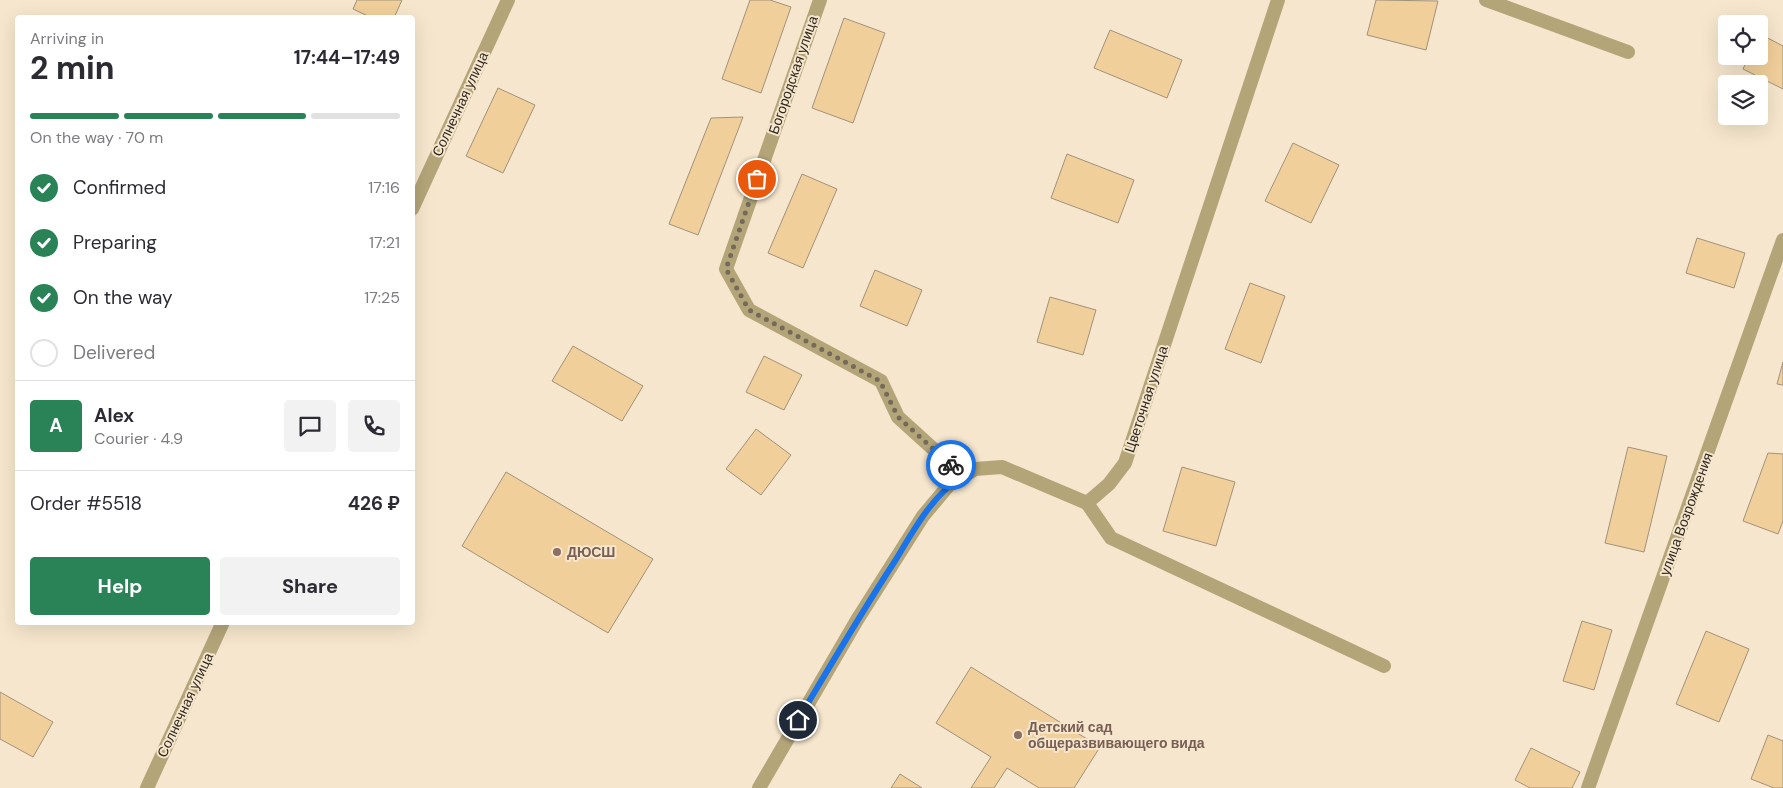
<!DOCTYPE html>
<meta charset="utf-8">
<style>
:root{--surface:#fff;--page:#f2f2f3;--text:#2b2b33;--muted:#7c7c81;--line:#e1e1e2;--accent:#2a8257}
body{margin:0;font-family:"DM Sans",sans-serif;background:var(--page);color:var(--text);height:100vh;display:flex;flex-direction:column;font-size:19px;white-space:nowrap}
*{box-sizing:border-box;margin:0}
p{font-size:16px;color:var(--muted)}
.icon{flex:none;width:28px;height:28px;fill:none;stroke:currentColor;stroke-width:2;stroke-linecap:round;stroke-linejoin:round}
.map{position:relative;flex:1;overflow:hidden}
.panel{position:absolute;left:15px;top:15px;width:400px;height:610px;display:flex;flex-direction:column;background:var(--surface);border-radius:5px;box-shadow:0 5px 20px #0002}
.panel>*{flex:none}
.tools{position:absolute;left:1718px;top:15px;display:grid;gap:10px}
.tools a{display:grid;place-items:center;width:50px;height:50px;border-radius:5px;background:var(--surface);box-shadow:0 5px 20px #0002;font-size:25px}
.pin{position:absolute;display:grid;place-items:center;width:42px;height:42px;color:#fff;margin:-21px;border:2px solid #fff;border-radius:50%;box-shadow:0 1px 5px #0007}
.courier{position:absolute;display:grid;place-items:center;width:50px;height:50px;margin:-25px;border:4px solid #1a73e8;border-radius:50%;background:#fff;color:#222;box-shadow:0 1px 6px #0007}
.summary em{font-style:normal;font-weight:700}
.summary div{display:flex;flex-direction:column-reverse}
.summary{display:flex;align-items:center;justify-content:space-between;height:85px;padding:0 15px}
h1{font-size:32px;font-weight:700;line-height:38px}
.bar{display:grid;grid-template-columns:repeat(4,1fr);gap:8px 5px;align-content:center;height:60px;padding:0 15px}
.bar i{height:6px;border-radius:4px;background:var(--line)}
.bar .selected{background:var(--accent)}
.bar p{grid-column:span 4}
.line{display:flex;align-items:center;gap:12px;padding:0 15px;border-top:1px solid var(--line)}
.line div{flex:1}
.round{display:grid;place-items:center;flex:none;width:52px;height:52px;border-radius:5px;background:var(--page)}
ol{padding:0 15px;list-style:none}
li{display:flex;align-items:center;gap:15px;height:55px}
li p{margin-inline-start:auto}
li .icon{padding:5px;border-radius:50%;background:var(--accent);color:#fff;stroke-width:4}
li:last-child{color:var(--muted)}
li i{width:28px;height:28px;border:2px solid var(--line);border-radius:50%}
.cta{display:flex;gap:10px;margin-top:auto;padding:10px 15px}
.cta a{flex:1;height:58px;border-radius:5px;background:var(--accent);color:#fff;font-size:20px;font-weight:700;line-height:58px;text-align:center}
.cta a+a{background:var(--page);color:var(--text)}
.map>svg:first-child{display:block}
.building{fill:#f1cf9b;stroke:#a1927b}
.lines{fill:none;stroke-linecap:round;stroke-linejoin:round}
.service{stroke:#b4a579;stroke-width:14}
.minor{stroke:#b4a579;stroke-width:14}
.done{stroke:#746a5c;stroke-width:5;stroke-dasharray:0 9}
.route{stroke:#1a73e8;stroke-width:6}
.education-dot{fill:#8d6e63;stroke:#f6e6cd;stroke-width:2}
.labels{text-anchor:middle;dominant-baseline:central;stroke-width:4;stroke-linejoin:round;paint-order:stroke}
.street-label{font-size:14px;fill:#2e281f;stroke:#f6e6cd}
.education-label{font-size:14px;font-weight:bold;fill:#785e54;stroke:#f6e6cd;text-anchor:start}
</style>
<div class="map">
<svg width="1783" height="788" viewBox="0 0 1783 788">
<rect width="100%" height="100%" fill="#f6e6cd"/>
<!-- building -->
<g class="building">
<path d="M357,0H402L394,18H372L353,9Z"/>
<path d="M750,0H770L791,7L761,93L722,79Z"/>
<path d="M1376,0L1438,1L1426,50L1367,35Z"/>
<path d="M844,18L885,33L853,123L812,108Z"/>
<path d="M1110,30L1182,60L1167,98L1094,68Z"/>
<path d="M1760,34L1783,46V89L1743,69L1749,56H1759Z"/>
<path d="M498,88L535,105L503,173L466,156Z"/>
<path d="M743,117L698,235L669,224L711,118Z"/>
<path d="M1293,143L1339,165L1311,223L1265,201Z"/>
<path d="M1067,154L1134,180L1118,223L1051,198Z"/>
<path d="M802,174L837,189L803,268L768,253Z"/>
<path d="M1697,238L1745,253L1734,288L1686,273Z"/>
<path d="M875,270L922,290L907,326L860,306Z"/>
<path d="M1250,283L1285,296L1261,363L1225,349Z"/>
<path d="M1050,297L1096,310L1083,355L1037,342Z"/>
<path d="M573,346L643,386L622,421L552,381Z"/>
<path d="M764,356L802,375L784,410L746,392Z"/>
<path d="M1783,362V385L1777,384Z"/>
<path d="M756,429L791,455L761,495L726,469Z"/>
<path d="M1628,447L1667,456L1644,552L1605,543Z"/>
<path d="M1768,453L1783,454V521L1778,534L1743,521Z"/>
<path d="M1182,467L1235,482L1216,546L1163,531Z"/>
<path d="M506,472L653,559L608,633L462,546Z"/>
<path d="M1582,621L1612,630L1594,690L1563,681Z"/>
<path d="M1706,631L1749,649L1719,722L1676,704Z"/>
<path d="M971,667L1100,747L1074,788H1039L1007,768L994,788H971L991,757L936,723Z"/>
<path d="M0,692L53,722L33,757L0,739Z"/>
<path d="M1768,735L1783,741V788H1774L1751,779Z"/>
<path d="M1531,748L1580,772L1572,788H1530L1515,780Z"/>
<path d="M900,774L922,788H891Z"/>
</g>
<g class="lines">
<!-- service -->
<g class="service">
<path d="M1486,0L1628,52"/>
<path d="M1087,503L1111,538L1384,666"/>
</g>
<!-- minor -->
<g class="minor">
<path d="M820,0L726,269L749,310L881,381L898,417L963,476"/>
<path d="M412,209L508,0"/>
<path d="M147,788L223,622"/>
<path d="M759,788L857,620L923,516L949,485L975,469L1002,467L1087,503L1109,484L1125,463L1278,0"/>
<path d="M1588,788L1783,240"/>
</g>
</g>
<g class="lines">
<!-- done -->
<path class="done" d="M757,179L726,269L749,310L880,381L898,417L951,465"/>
<!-- route -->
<path class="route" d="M798,720C830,666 861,613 895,561C914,530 932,495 963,476L951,465"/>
</g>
<!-- markers -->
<g class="education-dot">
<circle cx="557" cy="552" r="5"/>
<circle cx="1018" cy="735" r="5"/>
</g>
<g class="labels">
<!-- street labels -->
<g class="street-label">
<text transform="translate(793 75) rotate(-71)">Богородская улица</text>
<text transform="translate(460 104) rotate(-65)">Солнечная улица</text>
<text transform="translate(1146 399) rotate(-72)">Цветочная улица</text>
<text transform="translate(1686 514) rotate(-70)">улица Возрождения</text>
<text transform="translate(185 705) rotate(-65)">Солнечная улица</text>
</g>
<!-- education labels -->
<g class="education-label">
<text x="567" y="552">ДЮСШ</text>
<text x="1028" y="727">Детский сад<tspan x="1028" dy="16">общеразвивающего вида</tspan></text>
</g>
</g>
</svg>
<div class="tools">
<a><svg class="icon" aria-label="locate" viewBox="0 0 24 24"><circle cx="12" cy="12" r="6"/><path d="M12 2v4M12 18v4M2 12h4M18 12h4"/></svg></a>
<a><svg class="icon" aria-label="layers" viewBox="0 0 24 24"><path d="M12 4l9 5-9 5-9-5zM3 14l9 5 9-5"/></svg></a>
</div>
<div class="pin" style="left:757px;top:179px;background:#ea580c"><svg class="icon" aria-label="bag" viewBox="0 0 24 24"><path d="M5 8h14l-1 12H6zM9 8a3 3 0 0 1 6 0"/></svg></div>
<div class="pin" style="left:798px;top:720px;background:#1f2937"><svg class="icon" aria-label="home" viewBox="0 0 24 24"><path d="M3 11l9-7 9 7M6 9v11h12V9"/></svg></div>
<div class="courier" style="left:951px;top:465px"><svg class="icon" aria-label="bike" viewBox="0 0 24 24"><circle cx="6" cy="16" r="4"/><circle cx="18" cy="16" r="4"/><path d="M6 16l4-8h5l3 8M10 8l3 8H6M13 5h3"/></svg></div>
<section class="panel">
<div class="summary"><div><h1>2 min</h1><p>Arriving in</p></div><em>17:44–17:49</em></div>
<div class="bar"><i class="selected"></i><i class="selected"></i><i class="selected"></i><i></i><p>On the way · 70 m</p></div>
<ol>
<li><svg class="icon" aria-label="check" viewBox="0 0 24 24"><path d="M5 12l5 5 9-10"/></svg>Confirmed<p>17:16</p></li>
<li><svg class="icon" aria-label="check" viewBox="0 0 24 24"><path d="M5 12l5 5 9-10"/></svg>Preparing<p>17:21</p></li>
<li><svg class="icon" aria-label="check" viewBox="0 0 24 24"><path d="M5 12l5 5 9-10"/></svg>On the way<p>17:25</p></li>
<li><i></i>Delivered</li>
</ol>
<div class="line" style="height:90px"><b class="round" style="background:var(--accent);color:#fff">A</b><div><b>Alex</b><p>Courier · 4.9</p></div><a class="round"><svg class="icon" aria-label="chat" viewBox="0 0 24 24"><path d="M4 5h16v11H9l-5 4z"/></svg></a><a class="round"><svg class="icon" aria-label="phone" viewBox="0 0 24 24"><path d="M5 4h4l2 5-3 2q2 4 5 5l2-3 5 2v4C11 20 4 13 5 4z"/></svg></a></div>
<div class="line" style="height:65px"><div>Order #5518</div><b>426 ₽</b></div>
<div class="cta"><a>Help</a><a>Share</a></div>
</section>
</div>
